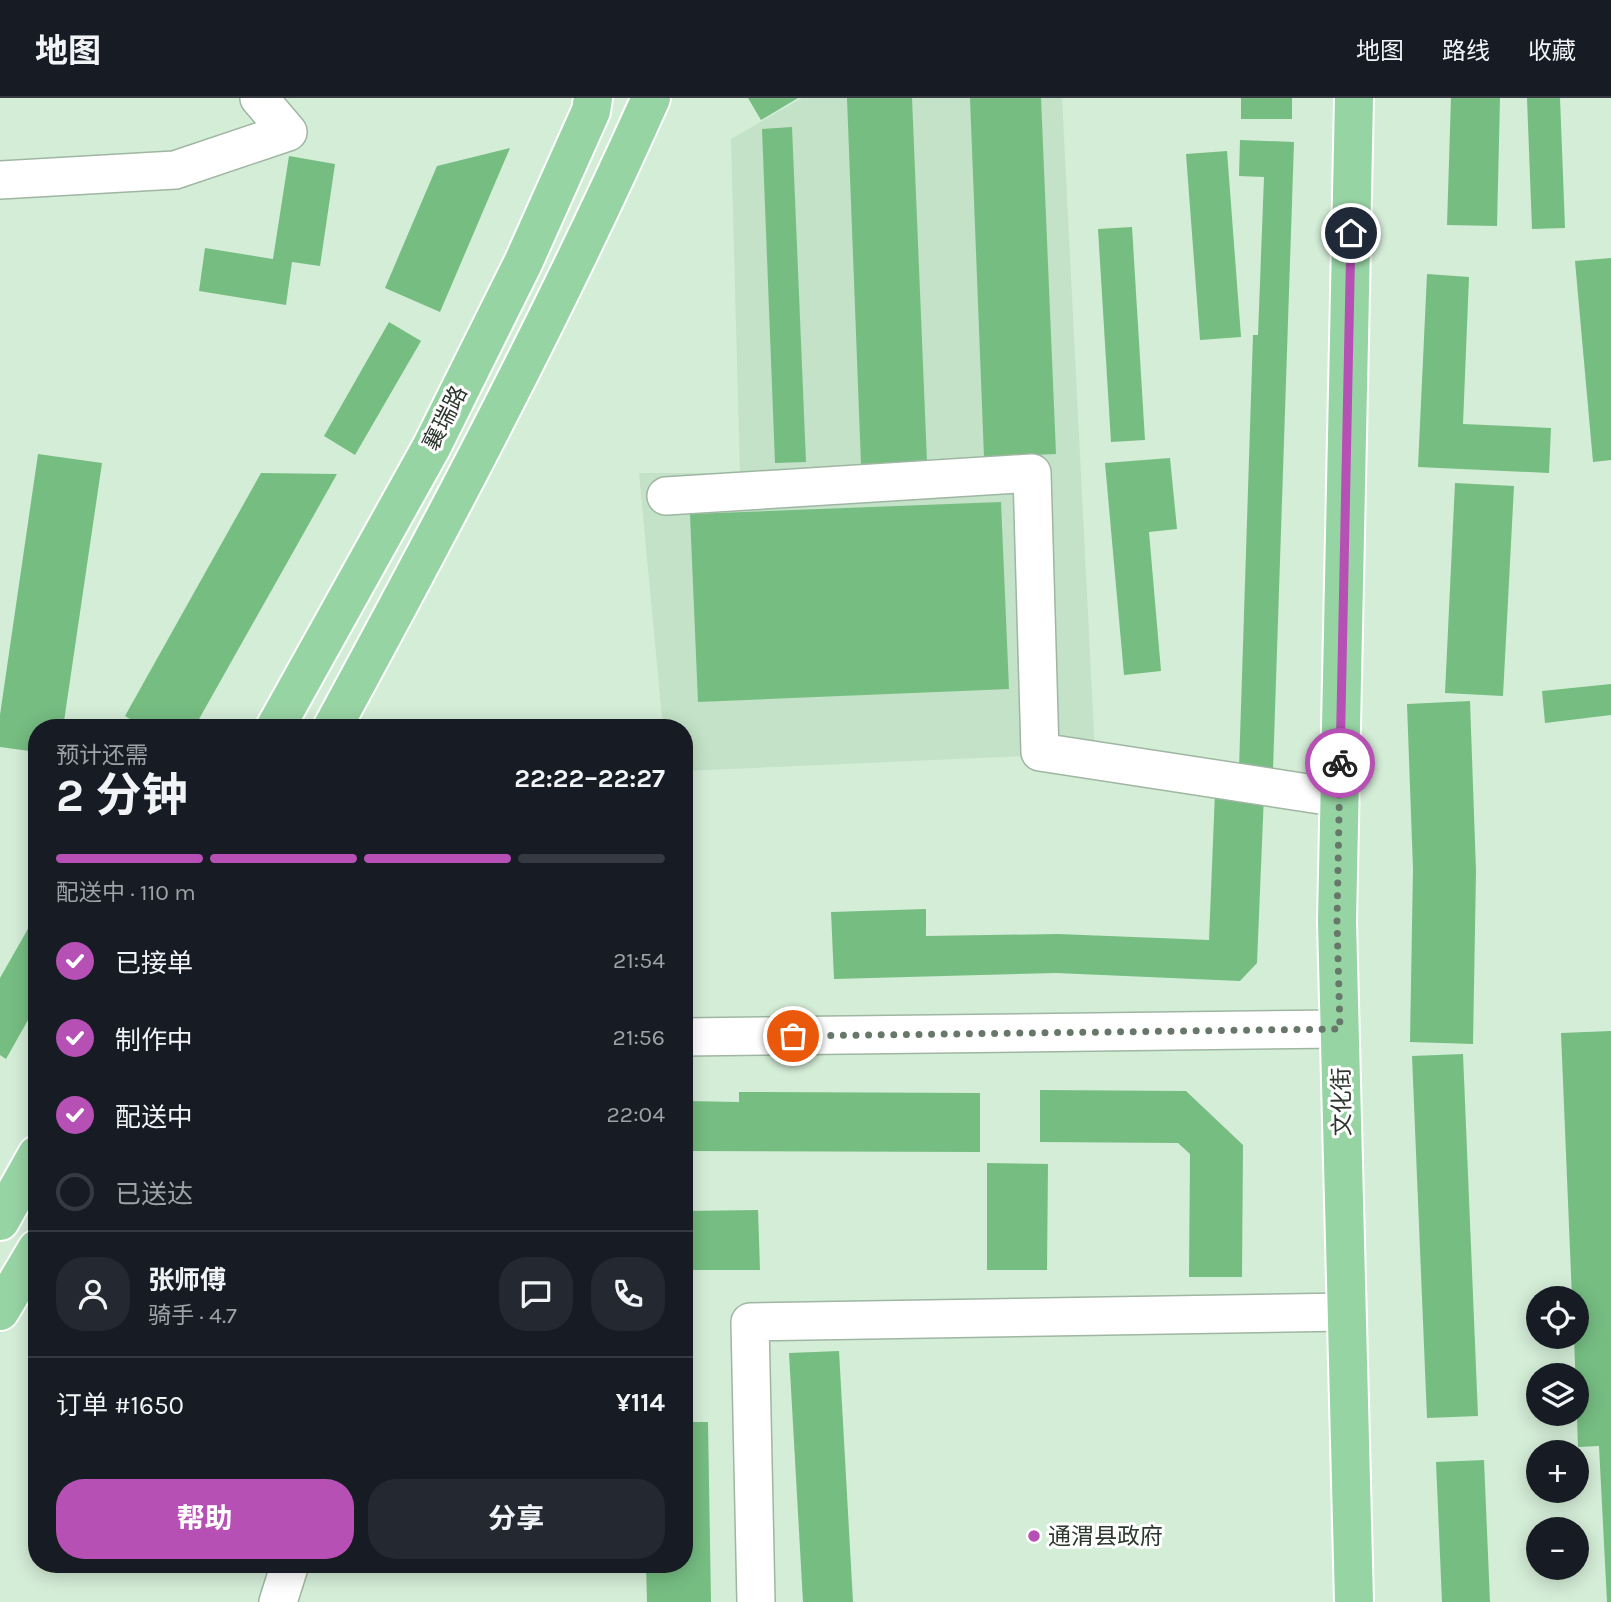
<!DOCTYPE html>
<html lang="zh">
<meta charset="utf-8">
<style>
:root{--surface:#171b24;--page:#242831;--text:#f1f3f6;--muted:#9ea1a6;--line:#363941;--accent:#b750b4}
body{margin:0;font-family:Karla,"Noto Sans SC",sans-serif;background:var(--page);color:var(--text);height:100vh;display:flex;flex-direction:column;font-size:26px;white-space:nowrap}
*{box-sizing:border-box;margin:0}
p{font-size:23px;color:var(--muted)}
.icon{flex:none;width:38px;height:38px;fill:none;stroke:currentColor;stroke-width:2;stroke-linecap:round;stroke-linejoin:round}
.map{position:relative;flex:1;overflow:hidden}
.panel{position:absolute;left:28px;top:621px;width:665px;height:854px;display:flex;flex-direction:column;background:var(--surface);border-radius:28px;box-shadow:0 4px 18px #0003}
.panel>*{flex:none}
.fabs{position:absolute;left:1526px;top:1188px;display:grid;gap:14px}
.fabs a{display:grid;place-items:center;width:63px;height:63px;border-radius:50%;background:var(--surface);box-shadow:0 4px 18px #0003;font-size:35px}
.pin{position:absolute;display:grid;place-items:center;width:60px;height:60px;color:#fff;margin:-30px;border:4px solid #fff;border-radius:50%;box-shadow:0 2px 7px #0007}
.courier{position:absolute;display:grid;place-items:center;width:70px;height:70px;margin:-35px;border:5px solid #b750b4;border-radius:50%;background:#fff;color:#222;box-shadow:0 2px 9px #0007}
.headline em{font-style:normal;font-weight:700}
.headline div{display:flex;flex-direction:column-reverse}
.headline{display:flex;align-items:center;justify-content:space-between;height:119px;padding:0 28px}
h1{font-size:46px;font-weight:700;line-height:52px}
.bar{display:grid;grid-template-columns:repeat(4,1fr);gap:10px 7px;align-content:center;height:84px;padding:0 28px}
.bar i{height:9px;border-radius:5px;background:var(--line)}
.bar .selected{background:var(--accent)}
.bar p{grid-column:span 4}
.line{display:flex;align-items:center;gap:18px;padding:0 28px;border-top:2px solid var(--line)}
.line div{flex:1}
.round{display:grid;place-items:center;flex:none;width:74px;height:74px;border-radius:28px;background:var(--page)}
ol{padding:0 28px;list-style:none}
li{display:flex;align-items:center;gap:21px;height:77px}
li p{margin-inline-start:auto}
li .icon{padding:7px;border-radius:50%;background:var(--accent);color:#fff;stroke-width:4}
li:last-child{color:var(--muted)}
li i{width:38px;height:38px;border:4px solid var(--line);border-radius:50%}
.action{display:flex;gap:14px;margin-top:auto;padding:14px 28px}
.action a{flex:1;height:80px;border-radius:28px;background:var(--accent);color:#fff;font-size:28px;font-weight:700;line-height:80px;text-align:center}
.action a+a{background:var(--page);color:var(--text)}
header{display:flex;align-items:center;gap:42px;box-sizing:border-box;height:98px;padding:0 35px;background:var(--surface);border-bottom:2px solid var(--line)}
header strong{font-size:33px}
nav{display:flex;gap:38px;margin-inline-start:auto;font-size:24px}
.map>svg:first-child{display:block}
.built{fill:#c3e2c7}
.building{fill:#76bd82}
.lines{fill:none;stroke-linecap:round;stroke-linejoin:round}
.minor-casing{stroke:#9fb6a2;stroke-width:40}
.major-casing{stroke:#fff;stroke-width:42}
.minor{stroke:#fff;stroke-width:37}
.major{stroke:#97d4a4;stroke-width:38}
.done{stroke:#677769;stroke-width:7;stroke-dasharray:0 12.6}
.route{stroke:#b750b4;stroke-width:9}
.poi-dot{fill:#b750b4;stroke:#fff;stroke-width:2.5}
.labels{text-anchor:middle;dominant-baseline:central;stroke-width:6;stroke-linejoin:round;paint-order:stroke}
.street-label{font-size:23px;fill:#2d372e;stroke:#fff}
.poi-label{font-size:23px;fill:#2d372e;stroke:#fff;text-anchor:start}
</style>
<header>
<strong>地图</strong>
<nav><a>地图</a><a>路线</a><a>收藏</a></nav>
</header>
<div class="map">
<svg width="1611" height="1504" viewBox="0 0 1611 1504">
<rect width="100%" height="100%" fill="#d4edd7"/>
<!-- built -->
<path class="built" d="M802,0H1062L1095,655L684,673V630H663L639,375H740L731,41Z"/>
<!-- building -->
<g class="building">
<path d="M748,0H798L761,22Z"/>
<path d="M847,0H912L927,364L861,366Z"/>
<path d="M970,0H1041L1056,356L984,359Z"/>
<rect x="1241" y="0" width="51" height="21"/>
<path d="M1451,0H1500L1497,128L1447,127Z"/>
<path d="M1527,0H1560L1565,130L1532,131Z"/>
<path d="M792,29L806,364L775,365L762,31Z"/>
<path d="M1240,42L1294,44L1273,672L1239,671L1253,237H1258L1264,79L1239,78Z"/>
<path d="M510,50L440,214L385,190L437,68Z"/>
<path d="M1227,53L1241,239L1200,242L1186,56Z"/>
<path d="M289,58L335,66L320,168L292,164L286,207L199,193L205,150L273,161Z"/>
<path d="M1132,129L1145,342L1111,344L1098,131Z"/>
<path d="M1611,160V362L1593,364L1575,163Z"/>
<path d="M1427,176L1469,179L1463,326L1551,330L1549,375L1418,369Z"/>
<path d="M389,224L421,243L355,357L324,338Z"/>
<path d="M38,356L102,365L63,630H37V654L0,649V617Z"/>
<path d="M1170,360L1177,431L1149,434L1161,573L1124,577L1105,365Z"/>
<path d="M261,375L337,376L194,630H145L125,618Z"/>
<path d="M1455,385L1514,388L1503,598L1445,595Z"/>
<path d="M1001,404L1009,591L698,604L690,416Z"/>
<path d="M1611,586V617L1545,625L1542,593Z"/>
<path d="M1470,603L1476,773L1473,946L1410,944L1413,771L1407,606Z"/>
<path d="M1215,694L1264,696L1257,865L1240,883L1056,875L834,881L831,814L926,811V838L1058,836L1209,842Z"/>
<path d="M37,815V906L6,961L0,957V880Z"/>
<path d="M1611,933V1504H1607L1599,1348L1578,1349L1574,1239H1577V1200H1572L1561,935Z"/>
<path d="M1463,956L1478,1318L1427,1320L1412,958Z"/>
<path d="M1040,992L1186,993L1243,1047L1242,1179H1189L1190,1056L1178,1045L1040,1044Z"/>
<path d="M739,994L980,995V1054L684,1053V1003L739,1004Z"/>
<path d="M987,1065L1048,1066L1047,1172H987Z"/>
<path d="M758,1112L760,1172H684V1113Z"/>
<path d="M839,1253L853,1504H803L789,1255Z"/>
<path d="M684,1324H708L711,1504H647L646,1466H684Z"/>
<path d="M1484,1362L1490,1504H1442L1436,1364Z"/>
</g>
<g class="lines">
<defs>
<g id="minor">
<path d="M0,82L175,72L288,34L259,0"/>
<path d="M666,398L1032,375L1040,654L1340,700"/>
<path d="M684,939L1340,931"/>
<path d="M278,1504L290,1466"/>
<path d="M756,1504L750,1224L1347,1214"/>
</g>
<g id="major">
<path d="M275,630L432,348L523,165L591,13L593,0"/>
<path d="M332,630C444,424 555,215 651,0"/>
<path d="M0,1123L37,1057"/>
<path d="M0,1213L37,1151"/>
<path d="M1354,1504L1337,823L1354,0"/>
</g>
</defs>
<!-- minor casing -->
<use href="#minor" class="minor-casing"/>
<!-- major casing -->
<use href="#major" class="major-casing"/>
<!-- minor -->
<use href="#minor" class="minor"/>
<!-- major -->
<use href="#major" class="major"/>
</g>
<g class="lines">
<!-- done -->
<path class="done" d="M793,938L1340,931L1337,823L1340,665"/>
<!-- route -->
<path class="route" d="M1340,665L1351,135"/>
</g>
<!-- markers -->
<circle class="poi-dot" cx="1034" cy="1438" r="7"/>
<g class="labels">
<!-- street labels -->
<g class="street-label">
<text transform="translate(445 320) rotate(-63)">襄瑞路</text>
<text transform="translate(1342 1004) rotate(-91)">文化街</text>
</g>
<!-- poi labels -->
<g class="poi-label">
<text x="1048" y="1438">通渭县政府</text>
</g>
</g>
</svg>
<div class="fabs">
<a><svg class="icon" aria-label="locate" viewBox="0 0 24 24"><circle cx="12" cy="12" r="6"/><path d="M12 2v4M12 18v4M2 12h4M18 12h4"/></svg></a>
<a><svg class="icon" aria-label="layers" viewBox="0 0 24 24"><path d="M12 4l9 5-9 5-9-5zM3 14l9 5 9-5"/></svg></a>
<a>+</a>
<a>−</a>
</div>
<div class="pin" style="left:793px;top:938px;background:#ea580c"><svg class="icon" aria-label="bag" viewBox="0 0 24 24"><path d="M5 8h14l-1 12H6zM9 8a3 3 0 0 1 6 0"/></svg></div>
<div class="pin" style="left:1351px;top:135px;background:#1f2937"><svg class="icon" aria-label="home" viewBox="0 0 24 24"><path d="M3 11l9-7 9 7M6 9v11h12V9"/></svg></div>
<div class="courier" style="left:1340px;top:665px"><svg class="icon" aria-label="bike" viewBox="0 0 24 24"><circle cx="6" cy="16" r="4"/><circle cx="18" cy="16" r="4"/><path d="M6 16l4-8h5l3 8M10 8l3 8H6M13 5h3"/></svg></div>
<section class="panel">
<div class="headline"><div><h1>2 分钟</h1><p>预计还需</p></div><em>22:22–22:27</em></div>
<div class="bar"><i class="selected"></i><i class="selected"></i><i class="selected"></i><i></i><p>配送中 · 110 m</p></div>
<ol>
<li><svg class="icon" aria-label="check" viewBox="0 0 24 24"><path d="M5 12l5 5 9-10"/></svg>已接单<p>21:54</p></li>
<li><svg class="icon" aria-label="check" viewBox="0 0 24 24"><path d="M5 12l5 5 9-10"/></svg>制作中<p>21:56</p></li>
<li><svg class="icon" aria-label="check" viewBox="0 0 24 24"><path d="M5 12l5 5 9-10"/></svg>配送中<p>22:04</p></li>
<li><i></i>已送达</li>
</ol>
<div class="line" style="height:126px"><a class="round"><svg class="icon" aria-label="person" viewBox="0 0 24 24"><circle cx="12" cy="8" r="4"/><path d="M4 21q1-7 8-7t8 7"/></svg></a><div><b>张师傅</b><p>骑手 · 4.7</p></div><a class="round"><svg class="icon" aria-label="chat" viewBox="0 0 24 24"><path d="M4 5h16v11H9l-5 4z"/></svg></a><a class="round"><svg class="icon" aria-label="phone" viewBox="0 0 24 24"><path d="M5 4h4l2 5-3 2q2 4 5 5l2-3 5 2v4C11 20 4 13 5 4z"/></svg></a></div>
<div class="line" style="height:91px"><div>订单 #1650</div><b>¥114</b></div>
<div class="action"><a>帮助</a><a>分享</a></div>
</section>
</div>
